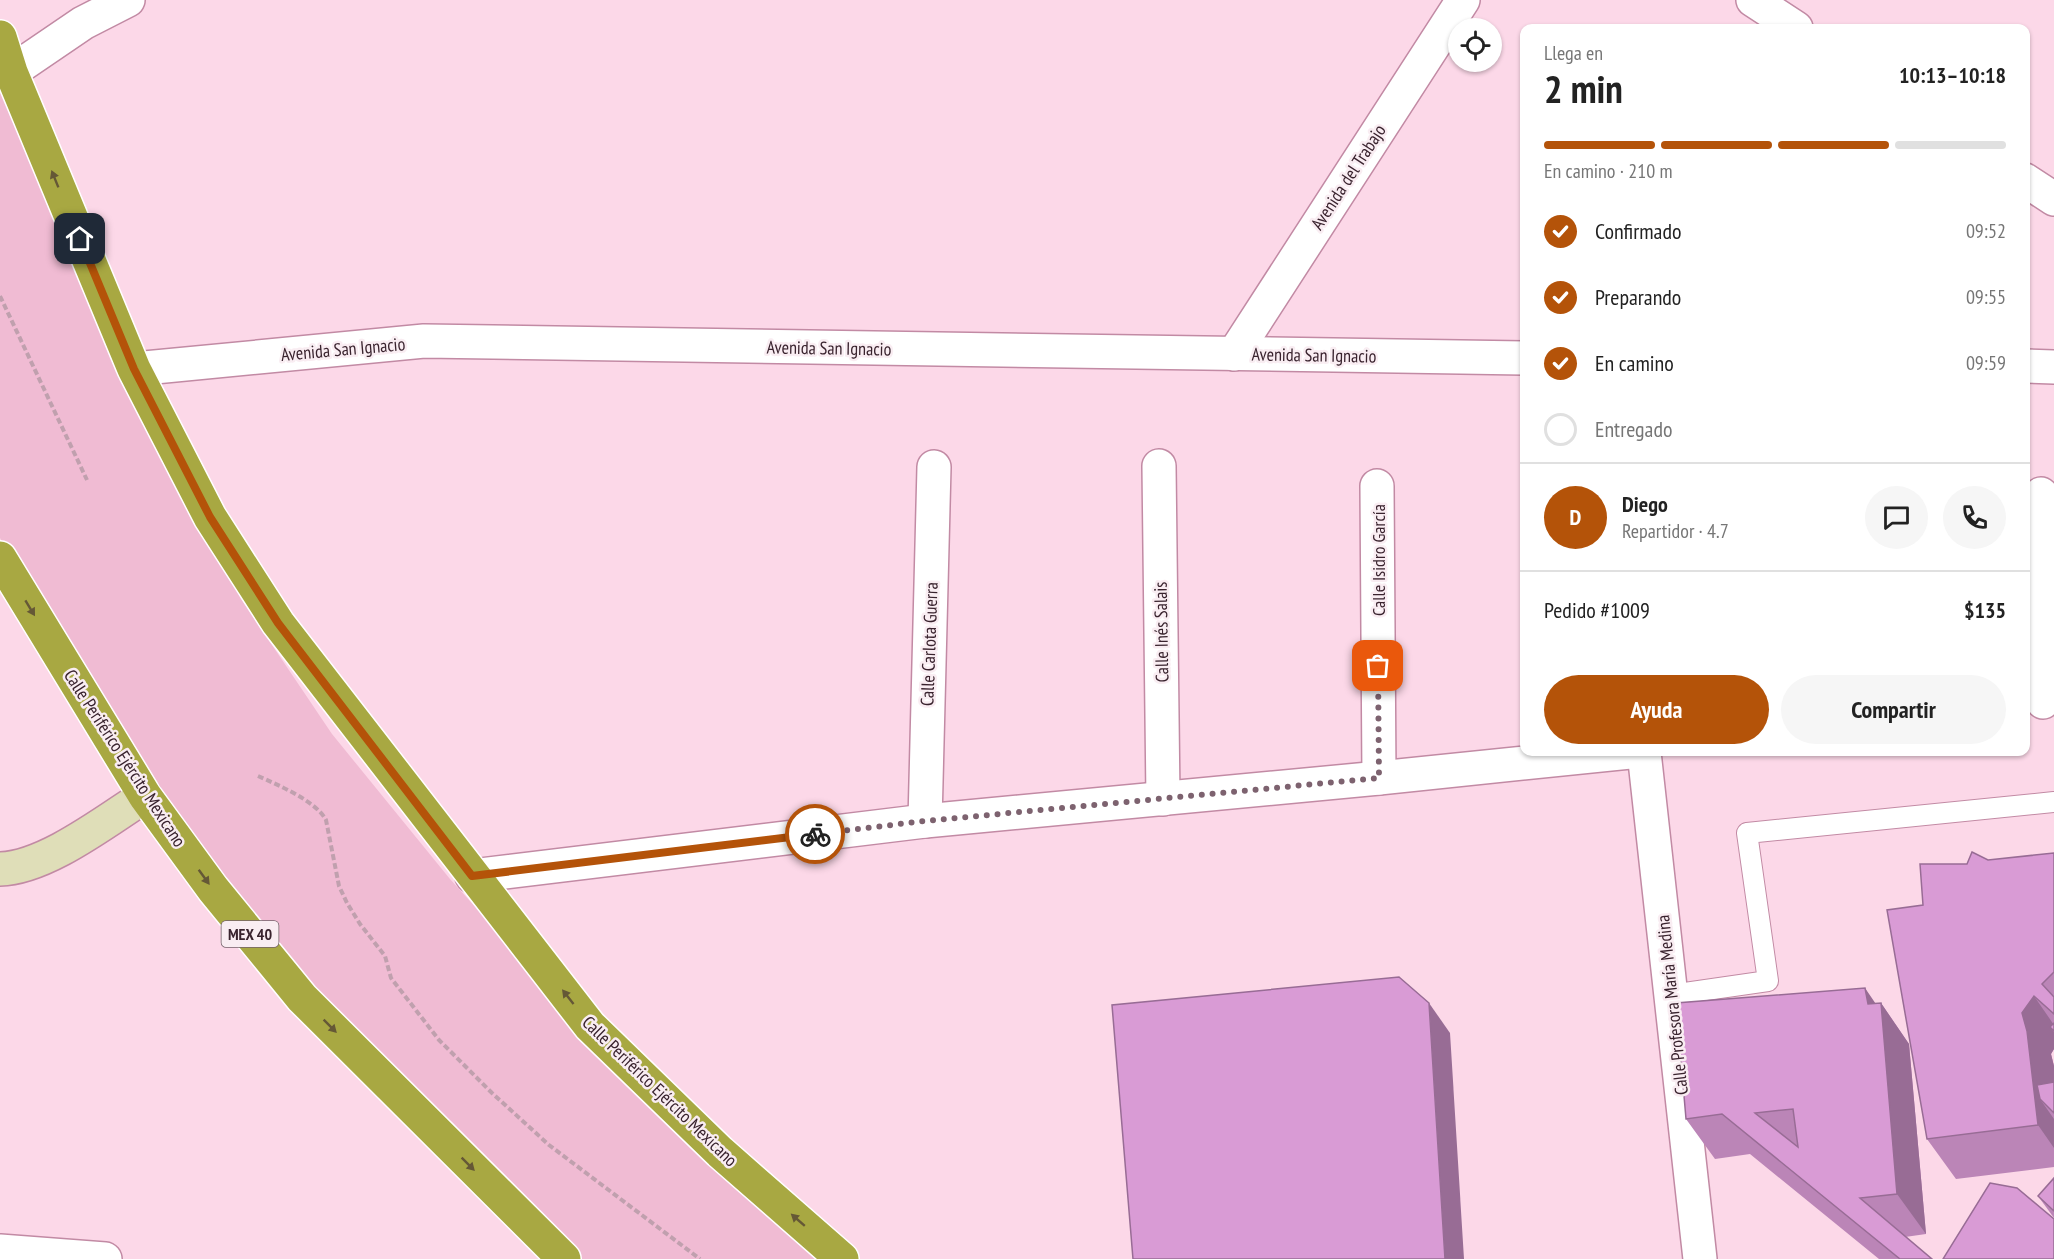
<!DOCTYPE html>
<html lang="es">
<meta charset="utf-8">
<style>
:root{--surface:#fff;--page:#f6f6f6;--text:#222;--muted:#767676;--line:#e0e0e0;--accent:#b45309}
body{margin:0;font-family:"PT Sans Narrow",sans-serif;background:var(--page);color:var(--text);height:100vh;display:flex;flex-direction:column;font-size:22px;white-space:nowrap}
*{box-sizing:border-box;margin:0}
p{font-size:20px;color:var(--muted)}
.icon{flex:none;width:33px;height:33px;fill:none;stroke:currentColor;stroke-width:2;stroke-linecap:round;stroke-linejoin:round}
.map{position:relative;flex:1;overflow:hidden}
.details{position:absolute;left:1520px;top:24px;width:510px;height:732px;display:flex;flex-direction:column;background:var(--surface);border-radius:12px;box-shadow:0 2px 4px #0004}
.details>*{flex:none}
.controls{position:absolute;left:1448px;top:18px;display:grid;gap:12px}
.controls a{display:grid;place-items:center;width:54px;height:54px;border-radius:50%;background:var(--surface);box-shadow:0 2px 4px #0004;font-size:30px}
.pin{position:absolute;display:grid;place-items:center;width:51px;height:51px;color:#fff;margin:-26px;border-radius:12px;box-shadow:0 3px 9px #0006}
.courier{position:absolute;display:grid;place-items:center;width:60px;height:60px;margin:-30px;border:4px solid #b45309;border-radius:50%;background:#fff;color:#222;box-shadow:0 2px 8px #0007}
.head em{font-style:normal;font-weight:700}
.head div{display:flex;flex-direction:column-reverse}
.head{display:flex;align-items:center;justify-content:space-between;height:102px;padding:0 24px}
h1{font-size:39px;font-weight:700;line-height:45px}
.bar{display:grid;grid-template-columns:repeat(4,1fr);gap:9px 6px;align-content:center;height:72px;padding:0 24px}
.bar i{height:8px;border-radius:4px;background:var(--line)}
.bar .selected{background:var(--accent)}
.bar p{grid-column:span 4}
.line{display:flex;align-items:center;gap:15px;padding:0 24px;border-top:2px solid var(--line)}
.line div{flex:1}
.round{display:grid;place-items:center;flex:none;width:63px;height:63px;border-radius:32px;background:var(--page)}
ol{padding:0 24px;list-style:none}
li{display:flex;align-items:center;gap:18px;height:66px}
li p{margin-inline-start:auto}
li .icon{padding:6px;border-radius:50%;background:var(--accent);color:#fff;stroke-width:4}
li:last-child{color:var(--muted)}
li i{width:33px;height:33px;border:3px solid var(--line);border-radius:50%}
.action{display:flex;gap:12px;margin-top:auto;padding:12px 24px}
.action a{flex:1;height:69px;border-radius:36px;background:var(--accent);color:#fff;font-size:24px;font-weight:700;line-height:69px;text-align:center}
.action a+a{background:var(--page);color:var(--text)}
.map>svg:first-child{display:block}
.green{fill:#f0bbd3}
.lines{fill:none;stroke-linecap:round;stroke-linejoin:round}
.service-casing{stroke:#c28aa4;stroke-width:22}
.minor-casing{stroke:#c28aa4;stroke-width:36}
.secondary-casing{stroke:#c28aa4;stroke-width:36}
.trunk-casing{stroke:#fff;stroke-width:36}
.path{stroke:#c0a0ae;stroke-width:4;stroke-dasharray:6 3;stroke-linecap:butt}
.service{stroke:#fff;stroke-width:20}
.minor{stroke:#fff;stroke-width:33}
.secondary{stroke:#dfdeb8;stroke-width:33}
.trunk{stroke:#a8a842;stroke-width:33}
.wall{fill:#bb85b7}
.shaded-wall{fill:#986c95}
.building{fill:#d99bd5;stroke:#986c95;stroke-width:1.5;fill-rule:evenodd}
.oneway{fill:#655836}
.done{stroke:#7d626f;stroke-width:6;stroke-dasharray:0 10.8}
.route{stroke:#b45309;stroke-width:8}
.labels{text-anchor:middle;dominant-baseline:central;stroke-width:5;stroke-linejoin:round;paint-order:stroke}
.shield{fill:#f9edf2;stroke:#736069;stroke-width:1.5}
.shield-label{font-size:16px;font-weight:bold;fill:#39232e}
.street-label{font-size:18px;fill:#39232e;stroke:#f9edf2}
</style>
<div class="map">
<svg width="2054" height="1259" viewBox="0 0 2054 1259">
<rect width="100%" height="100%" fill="#fcd8e8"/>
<!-- green -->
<path class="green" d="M0,56L118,334L241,599L332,734L450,879L575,1017L834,1259H571L306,996L151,794L0,538Z"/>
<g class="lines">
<defs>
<path id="service" d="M1671,995L1768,981L1747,833L2054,802"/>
<g id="minor">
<path d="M1753,0L1796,28"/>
<path d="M11,72L83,23L128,0"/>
<path d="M2025,180L2054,199"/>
<path d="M1234,354L1463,0"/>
<path d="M2025,366L2054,367"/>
<path d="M134,369L424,341L1524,358"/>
<path d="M1159,466L1163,799"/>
<path d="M1377,486L1379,778"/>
<path d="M2041,494L2043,702"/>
<path d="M1644,752L1700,1259"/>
<path d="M925,821L934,467"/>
<path d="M472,876L925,821L1379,778L1630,752"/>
<path d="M0,1251L105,1259"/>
</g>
<path id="secondary" d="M0,869C46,868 107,820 145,796"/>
<g id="trunk">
<path d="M0,37L11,72L134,369L210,517L278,623L590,1026L720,1152L842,1259"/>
<path d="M0,558L145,796L213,889L302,998L564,1259"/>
</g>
</defs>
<!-- service casing -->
<use href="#service" class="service-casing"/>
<!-- minor casing -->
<use href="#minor" class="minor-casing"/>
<!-- secondary casing -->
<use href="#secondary" class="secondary-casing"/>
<!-- trunk casing -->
<use href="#trunk" class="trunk-casing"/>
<!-- path -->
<g class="path">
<path d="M0,296L87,480"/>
<path d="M258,776C278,785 316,801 326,820L339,886L347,903L360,924L385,956L391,978L439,1040L492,1093L549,1145L700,1259"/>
</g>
<!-- service -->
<use href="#service" class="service"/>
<!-- minor -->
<use href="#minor" class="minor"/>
<!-- secondary -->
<use href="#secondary" class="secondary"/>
<!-- trunk -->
<use href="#trunk" class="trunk"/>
</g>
<!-- wall -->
<g class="wall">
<path d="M2054,853V1049L2051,1054L2054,1066V1167L1956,1179L1927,1139L1923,905L1967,864Z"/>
<path d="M1881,1003L1909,1044L1926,1234L1905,1237L1932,1259H1879L1750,1154L1715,1159L1686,1119L1875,1004Z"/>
<path d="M2054,1179V1218L2038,1196Z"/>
</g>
<!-- shaded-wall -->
<g class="shaded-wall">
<path d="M1865,988L1882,1013L1881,1003L1909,1044L1926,1234L1897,1194Z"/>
<path d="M2034,996L2054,1025L2050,1027L2054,1032V1049L2051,1054L2054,1066V1113L2040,1099L2054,1119V1148L2038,1125L2022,1013Z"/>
<path d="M1429,1003L1450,1033L1464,1259H1445Z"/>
</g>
<!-- building -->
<g class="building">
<path d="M1972,852L1988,860L2054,853V972L2042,984L2054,997V1014L2034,996L2022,1013L2027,1031L2038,1125L1927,1139L1887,910L1923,905L1920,864H1967Z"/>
<path d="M1399,977L1429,1003L1445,1259H1133L1112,1005Z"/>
<path d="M1865,988L1868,1004L1881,1003L1897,1194L1860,1198L1932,1259H1900L1722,1114L1686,1119L1676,1003ZM1793,1109L1798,1147L1755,1113Z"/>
<path d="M2054,1023V1031L2050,1027Z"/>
<path d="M2054,1082V1113L2040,1099L2037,1085Z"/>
<path d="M2054,1178V1211L2038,1196Z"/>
<path d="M1990,1183L2017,1188L2054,1219V1259H1943Z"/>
</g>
<!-- one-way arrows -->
<defs><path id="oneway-solid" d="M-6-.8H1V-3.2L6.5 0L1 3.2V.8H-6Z" transform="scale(1.5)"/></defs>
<g class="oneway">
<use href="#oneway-solid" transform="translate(55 179) rotate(-112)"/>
<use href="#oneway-solid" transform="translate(30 608) rotate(59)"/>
<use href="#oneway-solid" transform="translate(204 877) rotate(54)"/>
<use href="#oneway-solid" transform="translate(568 997) rotate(-128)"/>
<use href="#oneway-solid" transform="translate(330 1026) rotate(45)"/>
<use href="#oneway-solid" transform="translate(468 1164) rotate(45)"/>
<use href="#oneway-solid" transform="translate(798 1220) rotate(-139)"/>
</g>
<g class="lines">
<!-- done -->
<path class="done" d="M815,834L925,821L1379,778L1378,666"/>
<!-- route -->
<path class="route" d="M80,239L134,369L210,517L278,623L472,876L815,834"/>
</g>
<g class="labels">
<!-- shield labels -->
<rect class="shield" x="221.5" y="921" width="57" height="26" rx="4.5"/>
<g class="shield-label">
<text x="250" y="934">MEX 40</text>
</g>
<!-- street labels -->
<g class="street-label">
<text transform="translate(1348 177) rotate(-57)">Avenida del Trabajo</text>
<text transform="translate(829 348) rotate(1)">Avenida San Ignacio</text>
<text transform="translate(343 349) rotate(-5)">Avenida San Ignacio</text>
<text transform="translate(1314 355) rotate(1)">Avenida San Ignacio</text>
<text transform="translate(1378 560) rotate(-90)">Calle Isidro García</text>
<text transform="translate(1161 632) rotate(-91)">Calle Inés Salais</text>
<text transform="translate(929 644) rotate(-88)">Calle Carlota Guerra</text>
<text transform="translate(125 758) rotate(57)">Calle Periférico Ejército Mexicano</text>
<text transform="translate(1672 1005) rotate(-96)">Calle Profesora María Medina</text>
<text transform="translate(660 1091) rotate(44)">Calle Periférico Ejército Mexicano</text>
</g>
</g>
</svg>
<div class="controls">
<a><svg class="icon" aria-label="locate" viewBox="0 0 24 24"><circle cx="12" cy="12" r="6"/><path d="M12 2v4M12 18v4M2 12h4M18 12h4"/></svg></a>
</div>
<div class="pin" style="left:1378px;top:666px;background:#ea580c"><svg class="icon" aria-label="bag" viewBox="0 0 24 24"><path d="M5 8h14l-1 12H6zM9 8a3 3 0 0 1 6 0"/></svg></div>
<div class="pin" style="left:80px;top:239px;background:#1f2937"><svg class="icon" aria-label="home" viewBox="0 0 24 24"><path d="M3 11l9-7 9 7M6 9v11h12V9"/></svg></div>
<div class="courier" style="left:815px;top:834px"><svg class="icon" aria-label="bike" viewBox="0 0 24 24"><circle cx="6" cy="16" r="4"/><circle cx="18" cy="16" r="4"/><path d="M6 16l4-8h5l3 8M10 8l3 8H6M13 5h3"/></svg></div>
<section class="details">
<div class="head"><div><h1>2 min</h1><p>Llega en</p></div><em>10:13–10:18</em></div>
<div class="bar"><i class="selected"></i><i class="selected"></i><i class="selected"></i><i></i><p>En camino · 210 m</p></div>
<ol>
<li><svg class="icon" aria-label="check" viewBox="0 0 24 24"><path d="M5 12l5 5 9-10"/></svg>Confirmado<p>09:52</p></li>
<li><svg class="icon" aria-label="check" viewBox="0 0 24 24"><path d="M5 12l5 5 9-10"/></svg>Preparando<p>09:55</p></li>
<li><svg class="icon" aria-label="check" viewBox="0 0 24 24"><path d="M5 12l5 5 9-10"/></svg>En camino<p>09:59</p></li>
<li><i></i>Entregado</li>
</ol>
<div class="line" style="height:108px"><b class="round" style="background:var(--accent);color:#fff">D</b><div><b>Diego</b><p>Repartidor · 4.7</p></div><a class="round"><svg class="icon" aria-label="chat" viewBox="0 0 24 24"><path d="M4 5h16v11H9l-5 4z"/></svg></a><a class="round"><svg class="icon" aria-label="phone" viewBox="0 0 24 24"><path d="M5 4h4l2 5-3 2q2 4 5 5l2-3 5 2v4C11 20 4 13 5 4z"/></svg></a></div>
<div class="line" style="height:78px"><div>Pedido #1009</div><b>$135</b></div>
<div class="action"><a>Ayuda</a><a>Compartir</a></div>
</section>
</div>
